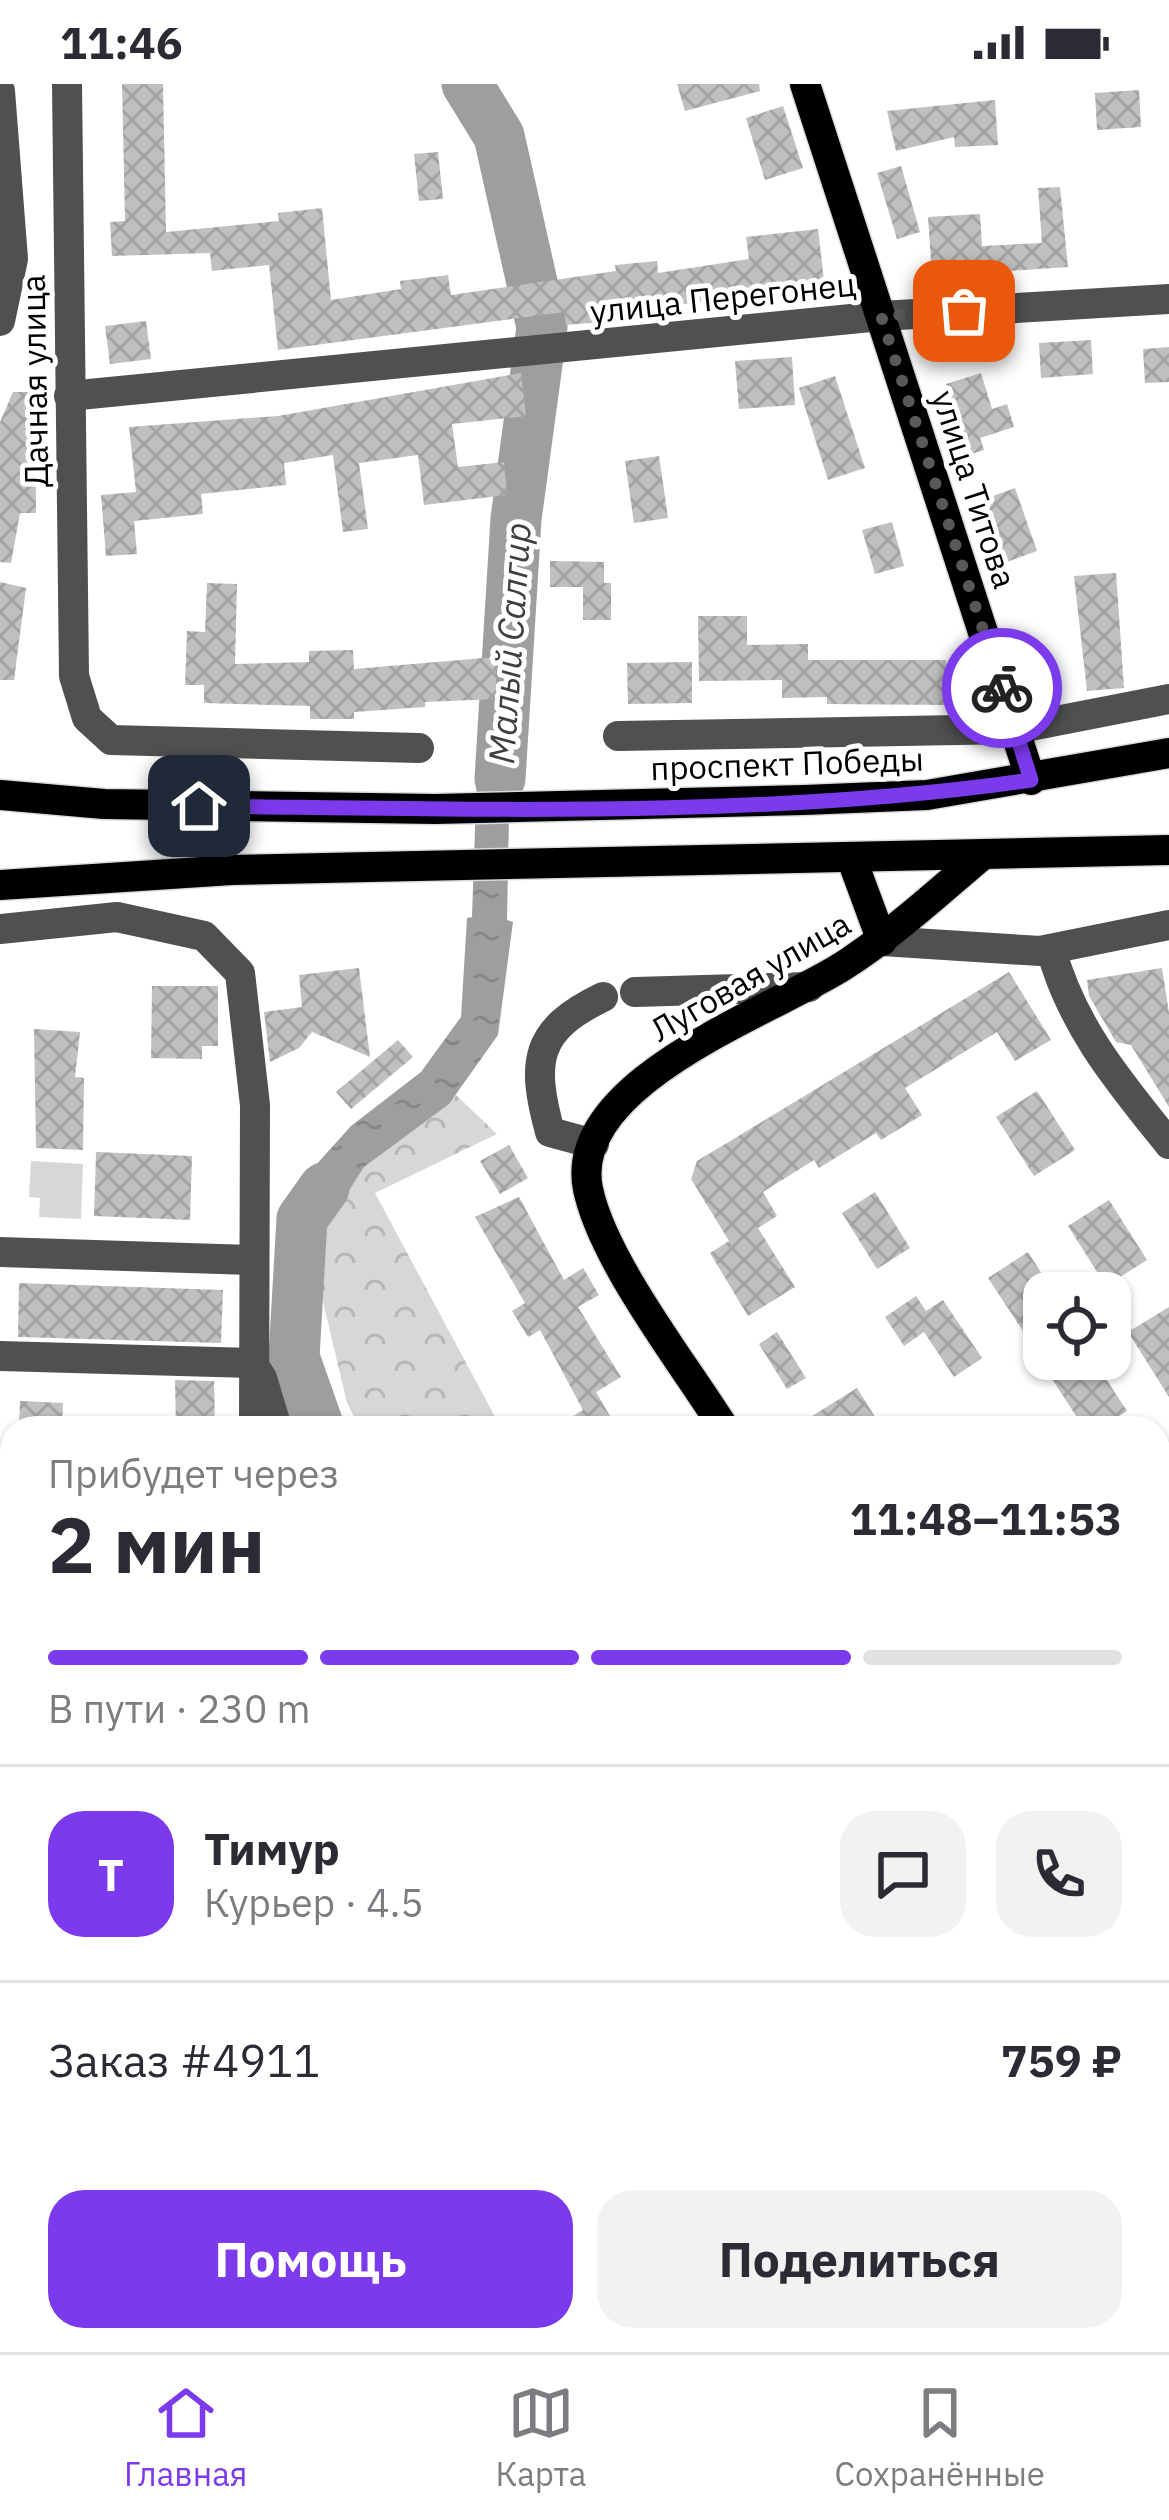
<!DOCTYPE html>
<html lang="ru">
<meta charset="utf-8">
<style>
:root{--surface:#fff;--page:#f2f2f3;--text:#2b2b33;--muted:#7c7c81;--line:#e1e1e2;--accent:#7c3aed}
body{margin:0;font-family:"IBM Plex Sans",sans-serif;background:var(--page);color:var(--text);height:100vh;display:flex;flex-direction:column;font-size:45px;white-space:nowrap}
*{box-sizing:border-box;margin:0}
p{font-size:39px;color:var(--muted)}
.icon{flex:none;width:66px;height:66px;fill:none;stroke:currentColor;stroke-width:2;stroke-linecap:round;stroke-linejoin:round}
.map{position:relative;flex:1;overflow:hidden}
.details{position:absolute;left:0px;top:1332px;width:1170px;height:936px;display:flex;flex-direction:column;background:var(--surface);border-radius:36px 36px 0 0;box-shadow:0 3px 9px #0004}
.details>*{flex:none}
.buttons{position:absolute;left:1023px;top:1188px;display:grid;gap:24px}
.buttons a{display:grid;place-items:center;width:108px;height:108px;border-radius:24px;background:var(--surface);box-shadow:0 3px 9px #0004;font-size:60px}
.pin{position:absolute;display:grid;place-items:center;width:102px;height:102px;color:#fff;margin:-51px;border-radius:24px;box-shadow:0 6px 18px #0006}
.courier{position:absolute;display:grid;place-items:center;width:120px;height:120px;margin:-60px;border:9px solid #7c3aed;border-radius:50%;background:#fff;color:#222;box-shadow:0 3px 15px #0007}
.head em{font-style:normal;font-weight:700}
.head div{display:flex;flex-direction:column-reverse}
.head{display:flex;align-items:center;justify-content:space-between;height:204px;padding:0 48px}
h1{font-size:78px;font-weight:700;line-height:90px}
.bar{display:grid;grid-template-columns:repeat(4,1fr);gap:18px 12px;align-content:center;height:144px;padding:0 48px}
.bar i{height:15px;border-radius:9px;background:var(--line)}
.bar .current{background:var(--accent)}
.bar p{grid-column:span 4}
.line{display:flex;align-items:center;gap:30px;padding:0 48px;border-top:3px solid var(--line)}
.line div{flex:1}
.round{display:grid;place-items:center;flex:none;width:126px;height:126px;border-radius:36px;background:var(--page)}
.button{display:flex;gap:24px;margin-top:auto;padding:24px 48px}
.button a{flex:1;height:138px;border-radius:36px;background:var(--accent);color:#fff;font-size:48px;font-weight:700;line-height:138px;text-align:center}
.button a+a{background:var(--page);color:var(--text)}
.status{display:flex;justify-content:space-between;align-items:center;height:84px;padding:0 60px;background:var(--surface);direction:ltr}
.status svg{height:33px;fill:currentColor}
.dock{display:flex;justify-content:space-around;align-items:center;height:168px;border-top:3px solid var(--line);background:var(--surface);font-size:33px;color:var(--muted)}
.dock a{display:grid;justify-items:center;gap:6px}
.dock .current{color:var(--accent)}
.map>svg:first-child{display:block}
.forest{fill:url(#forest-crowns)}
.park{fill:#d7d7d7}
.water{fill:url(#water-ripples)}
.lines{fill:none;stroke-linecap:round;stroke-linejoin:round}
.river{stroke:#9e9e9e;stroke-width:51}
.building{fill:url(#building-cross-hatch)}
.major-casing{stroke:#dbdbdb;stroke-width:33}
.minor{stroke:#505050;stroke-width:30}
.major{stroke:#000;stroke-width:30}
.done{stroke:#595959;stroke-width:12;stroke-dasharray:0 21.6}
.route{stroke:#7c3aed;stroke-width:15}
.labels{text-anchor:middle;dominant-baseline:central;stroke-width:10;stroke-linejoin:round;paint-order:stroke}
.street-label{font-size:33px;fill:#000;stroke:#fff}
.water-label{font-size:36px;font-style:italic;fill:#3f3f3f;stroke:#fff}
</style>
<div class="status"><b>11:46</b><svg viewBox="0 0 49 12"><path d="M0 12V9h3v3zM5 12V6h3v6zM10 12V3h3v9zM15 12V0h3v12zM26 1h20v11H26zM47 4h2v5h-2z"/></svg></div>
<div class="map">
<svg width="1169" height="2268" viewBox="0 0 1169 2268">
<defs>
<pattern id="forest-crowns" width="20" height="18" patternUnits="userSpaceOnUse" patternTransform="scale(3)"><rect width="20" height="18" fill="#d7d7d7"/><path d="M2 6a3 3 0 1 1 6 0M12 15a3 3 0 1 1 6 0" fill="none" stroke="#b7b7b7"/></pattern>
<pattern id="water-ripples" width="26" height="14" patternUnits="userSpaceOnUse" patternTransform="scale(3)"><rect width="26" height="14" fill="#9e9e9e"/><path d="M2 4q2-2 4 0t4 0M15 11q2-2 4 0t4 0" fill="none" stroke="#868686"/></pattern>
<pattern id="building-cross-hatch" width="8" height="8" patternUnits="userSpaceOnUse" patternTransform="scale(3)"><rect width="8" height="8" fill="#c0c0c0"/><path d="M0 0l8 8M0 8l8-8" fill="none" stroke="#a3a3a3"/></pattern>
</defs>
<rect width="100%" height="100%" fill="#fff"/>
<!-- forest -->
<g class="forest">
<path d="M456,1011L497,1050L375,1109L501,1344H360L347,1319L311,1167L364,1083Z"/>
<path d="M806,2256H1064L1072,2268H1037L1031,2260L969,2268H812Z"/>
</g>
<!-- park -->
<path class="park" d="M31,1077L83,1080L81,1135L39,1133L40,1114L29,1113Z"/>
<!-- water -->
<path class="water" d="M479,628H511L507,836L513,838L498,951L449,1020L364,1083L311,1167L276,1156L294,1109L315,1082L351,1042L421,988L461,933L467,834L472,833Z"/>
<g class="lines">
<!-- river -->
<g class="river">
<path d="M467,0L499,52L542,243L516,435L500,695"/>
<path d="M319,1344L294,1273L302,1135L324,1104"/>
<path d="M1045,2256L1055,2268"/>
</g>
</g>
<!-- building -->
<g class="building">
<path d="M122,0H163L166,148L279,137L278,129L322,124L331,216L401,205L400,197L448,191L451,211L616,187L615,181L657,177L658,189L749,175L746,153L818,145L825,205L601,229L602,238L566,241L564,228L278,266L269,181L212,187L210,169L112,172L110,138L125,137Z"/>
<path d="M677,0H759L760,7L685,27Z"/>
<path d="M1139,6L1141,43L1097,46L1095,9Z"/>
<path d="M995,16L998,61L955,63L954,53L896,67L887,27Z"/>
<path d="M783,22L803,84L765,96L746,34Z"/>
<path d="M438,68L443,115L419,117L414,70Z"/>
<path d="M901,82L920,148L897,155L877,89Z"/>
<path d="M1060,103L1068,183L932,192L928,133L980,130L982,162L1042,159L1038,104Z"/>
<path d="M146,237L151,275L110,280L105,242Z"/>
<path d="M1091,256L1093,290L1041,294L1039,259Z"/>
<path d="M1169,263V298L1145,299L1143,265Z"/>
<path d="M792,273L795,321L739,325L735,277Z"/>
<path d="M521,289L526,332L452,340L458,383L504,378L507,411L424,421L418,371L359,379L368,445L343,448L333,371L284,379L286,401L201,410L203,430L134,437L137,470L106,472L101,411L136,408L129,343L278,332Z"/>
<path d="M981,289L992,325L1007,320L1014,343L980,354L984,366L949,377L936,337L956,331L946,300Z"/>
<path d="M835,292L865,384L828,396L799,304Z"/>
<path d="M13,308H35L36,429H20L11,479L0,478V338Z"/>
<path d="M659,372L668,434L634,439L625,377Z"/>
<path d="M1015,404L1037,467L1004,479L982,416Z"/>
<path d="M892,438L904,482L875,490L862,446Z"/>
<path d="M550,477L604,478V499H611V536H583V503H550Z"/>
<path d="M1116,489L1124,604L1087,607L1074,492Z"/>
<path d="M0,498L26,504L14,596H0Z"/>
<path d="M207,499L237,500L235,580L309,578V567L353,566L354,585L495,573L497,615L425,618V623L354,628V635H310V622L204,619V601H185L187,547L205,548Z"/>
<path d="M698,532H747V561L808,560V576H946L948,621L827,620V613L782,614V596L699,597Z"/>
<path d="M692,578V619L628,620L627,579Z"/>
<path d="M359,884L370,973L312,948L299,964L270,978L264,928L302,923L299,891Z"/>
<path d="M1162,884L1169,929V1023L1131,961L1116,958L1089,912L1087,896Z"/>
<path d="M1009,888L1051,956L1015,977L997,948L905,1004L922,1031L881,1056L876,1049L819,1084L814,1076L763,1108L777,1132L758,1144L795,1203L748,1232L710,1169L729,1157L691,1095L697,1077Z"/>
<path d="M152,902H218V962H202V975L151,974Z"/>
<path d="M34,945L80,948L75,993L84,994L83,1066L36,1064Z"/>
<path d="M398,956L413,973L351,1025L336,1008Z"/>
<path d="M1037,1007L1075,1066L1034,1092L996,1033Z"/>
<path d="M509,1061L528,1094L500,1110L480,1077Z"/>
<path d="M96,1068L192,1072L190,1136L94,1132Z"/>
<path d="M875,1108L910,1164L877,1185L842,1129Z"/>
<path d="M519,1113L564,1196L583,1184L599,1211L578,1223L621,1293L596,1308L617,1344H553L583,1326L540,1246L528,1253L512,1227L525,1219L475,1133Z"/>
<path d="M1109,1116L1147,1176L1106,1202L1068,1142Z"/>
<path d="M1028,1168L1054,1209H1044V1237L1025,1250L988,1194Z"/>
<path d="M19,1199L223,1206L221,1259L18,1253Z"/>
<path d="M916,1212L926,1227L943,1216L982,1274L954,1293L924,1248L904,1262L885,1233Z"/>
<path d="M1169,1223V1313L1128,1248Z"/>
<path d="M777,1248L806,1294L787,1305L759,1260Z"/>
<path d="M1076,1275H1093L1127,1327L1101,1344H1084L1050,1292Z"/>
<path d="M175,1296L214,1297L215,1344H176Z"/>
<path d="M857,1304L882,1344H793Z"/>
<path d="M20,1317L63,1319L62,1344H19Z"/>
</g>
<g class="lines">
<defs>
<g id="major">
<path d="M805,0L1031,696"/>
<path d="M0,711L104,720L435,725L804,716L927,711L1169,669"/>
<path d="M851,773L882,857"/>
<path d="M0,801L232,786L1169,766"/>
<path d="M724,1344C684,1280 603,1177 588,1105C566,998 775,926 843,882C893,850 935,811 980,773"/>
<path d="M1158,2026L1169,2044"/>
</g>
</defs>
<!-- major casing -->
<use href="#major" class="major-casing"/>
<!-- minor -->
<g class="minor">
<path d="M67,0L74,592L87,634L111,656L419,664"/>
<path d="M0,7L13,175L0,237"/>
<path d="M69,312L881,232L1169,215"/>
<path d="M618,652L1015,645L1169,615"/>
<path d="M0,845L117,833L204,852L240,889L255,1021L254,1344"/>
<path d="M882,857L1040,867L1169,841"/>
<path d="M1051,865C1072,943 1120,999 1169,1060"/>
<path d="M635,908L809,903"/>
<path d="M594,1060L550,1048C531,978 534,946 603,913"/>
<path d="M0,1168L251,1176"/>
<path d="M0,1272L252,1279L262,1294L277,1344"/>
<path d="M1158,1607L1169,1625"/>
<path d="M0,1683L12,1684"/>
<path d="M1158,1825L1169,1818"/>
<path d="M331,2256L332,2268"/>
<path d="M633,2256L639,2268"/>
<path d="M0,2263L50,2268"/>
</g>
<!-- major -->
<use href="#major" class="major"/>
</g>
<g class="lines">
<!-- done -->
<path class="done" d="M964,227L881,232L1002,604"/>
<!-- route -->
<path class="route" d="M199,722C471,725 762,735 1031,696L1002,604"/>
</g>
<g class="labels">
<!-- street labels -->
<g class="street-label">
<text transform="translate(723 213) rotate(-6)">улица Перегонец</text>
<text transform="translate(34 297) rotate(-91)">Дачная улица</text>
<text transform="translate(975 405) rotate(72)">улица Титова</text>
<text transform="translate(787 679) rotate(-2)">проспект Победы</text>
<text transform="translate(750 892) rotate(-30)">Луговая улица</text>
</g>
<!-- water labels -->
<g class="water-label">
<text transform="translate(509 559) rotate(-86)">Малый Салгир</text>
</g>
</g>
</svg>
<div class="buttons">
<a><svg class="icon" aria-label="locate" viewBox="0 0 24 24"><circle cx="12" cy="12" r="6"/><path d="M12 2v4M12 18v4M2 12h4M18 12h4"/></svg></a>
</div>
<div class="pin" style="left:964px;top:227px;background:#ea580c"><svg class="icon" aria-label="bag" viewBox="0 0 24 24"><path d="M5 8h14l-1 12H6zM9 8a3 3 0 0 1 6 0"/></svg></div>
<div class="pin" style="left:199px;top:722px;background:#1f2937"><svg class="icon" aria-label="home" viewBox="0 0 24 24"><path d="M3 11l9-7 9 7M6 9v11h12V9"/></svg></div>
<div class="courier" style="left:1002px;top:604px"><svg class="icon" aria-label="bike" viewBox="0 0 24 24"><circle cx="6" cy="16" r="4"/><circle cx="18" cy="16" r="4"/><path d="M6 16l4-8h5l3 8M10 8l3 8H6M13 5h3"/></svg></div>
<section class="details">
<div class="head"><div><h1>2 мин</h1><p>Прибудет через</p></div><em>11:48–11:53</em></div>
<div class="bar"><i class="current"></i><i class="current"></i><i class="current"></i><i></i><p>В пути · 230 m</p></div>
<div class="line" style="height:216px"><b class="round" style="background:var(--accent);color:#fff">Т</b><div><b>Тимур</b><p>Курьер · 4.5</p></div><a class="round"><svg class="icon" aria-label="chat" viewBox="0 0 24 24"><path d="M4 5h16v11H9l-5 4z"/></svg></a><a class="round"><svg class="icon" aria-label="phone" viewBox="0 0 24 24"><path d="M5 4h4l2 5-3 2q2 4 5 5l2-3 5 2v4C11 20 4 13 5 4z"/></svg></a></div>
<div class="line" style="height:156px"><div>Заказ #4911</div><b>759 ₽</b></div>
<div class="button"><a>Помощь</a><a>Поделиться</a></div>
</section>
</div>
<nav class="dock">
<a class="current"><svg class="icon" aria-label="home" viewBox="0 0 24 24"><path d="M3 11l9-7 9 7M6 9v11h12V9"/></svg>Главная</a>
<a><svg class="icon" aria-label="map" viewBox="0 0 24 24"><path d="M3 6l6-2 6 2 6-2v14l-6 2-6-2-6 2zM9 4v14M15 6v14"/></svg>Карта</a>
<a><svg class="icon" aria-label="saved" viewBox="0 0 24 24"><path d="M7 4h10v16l-5-4-5 4z"/></svg>Сохранённые</a>
</nav>
